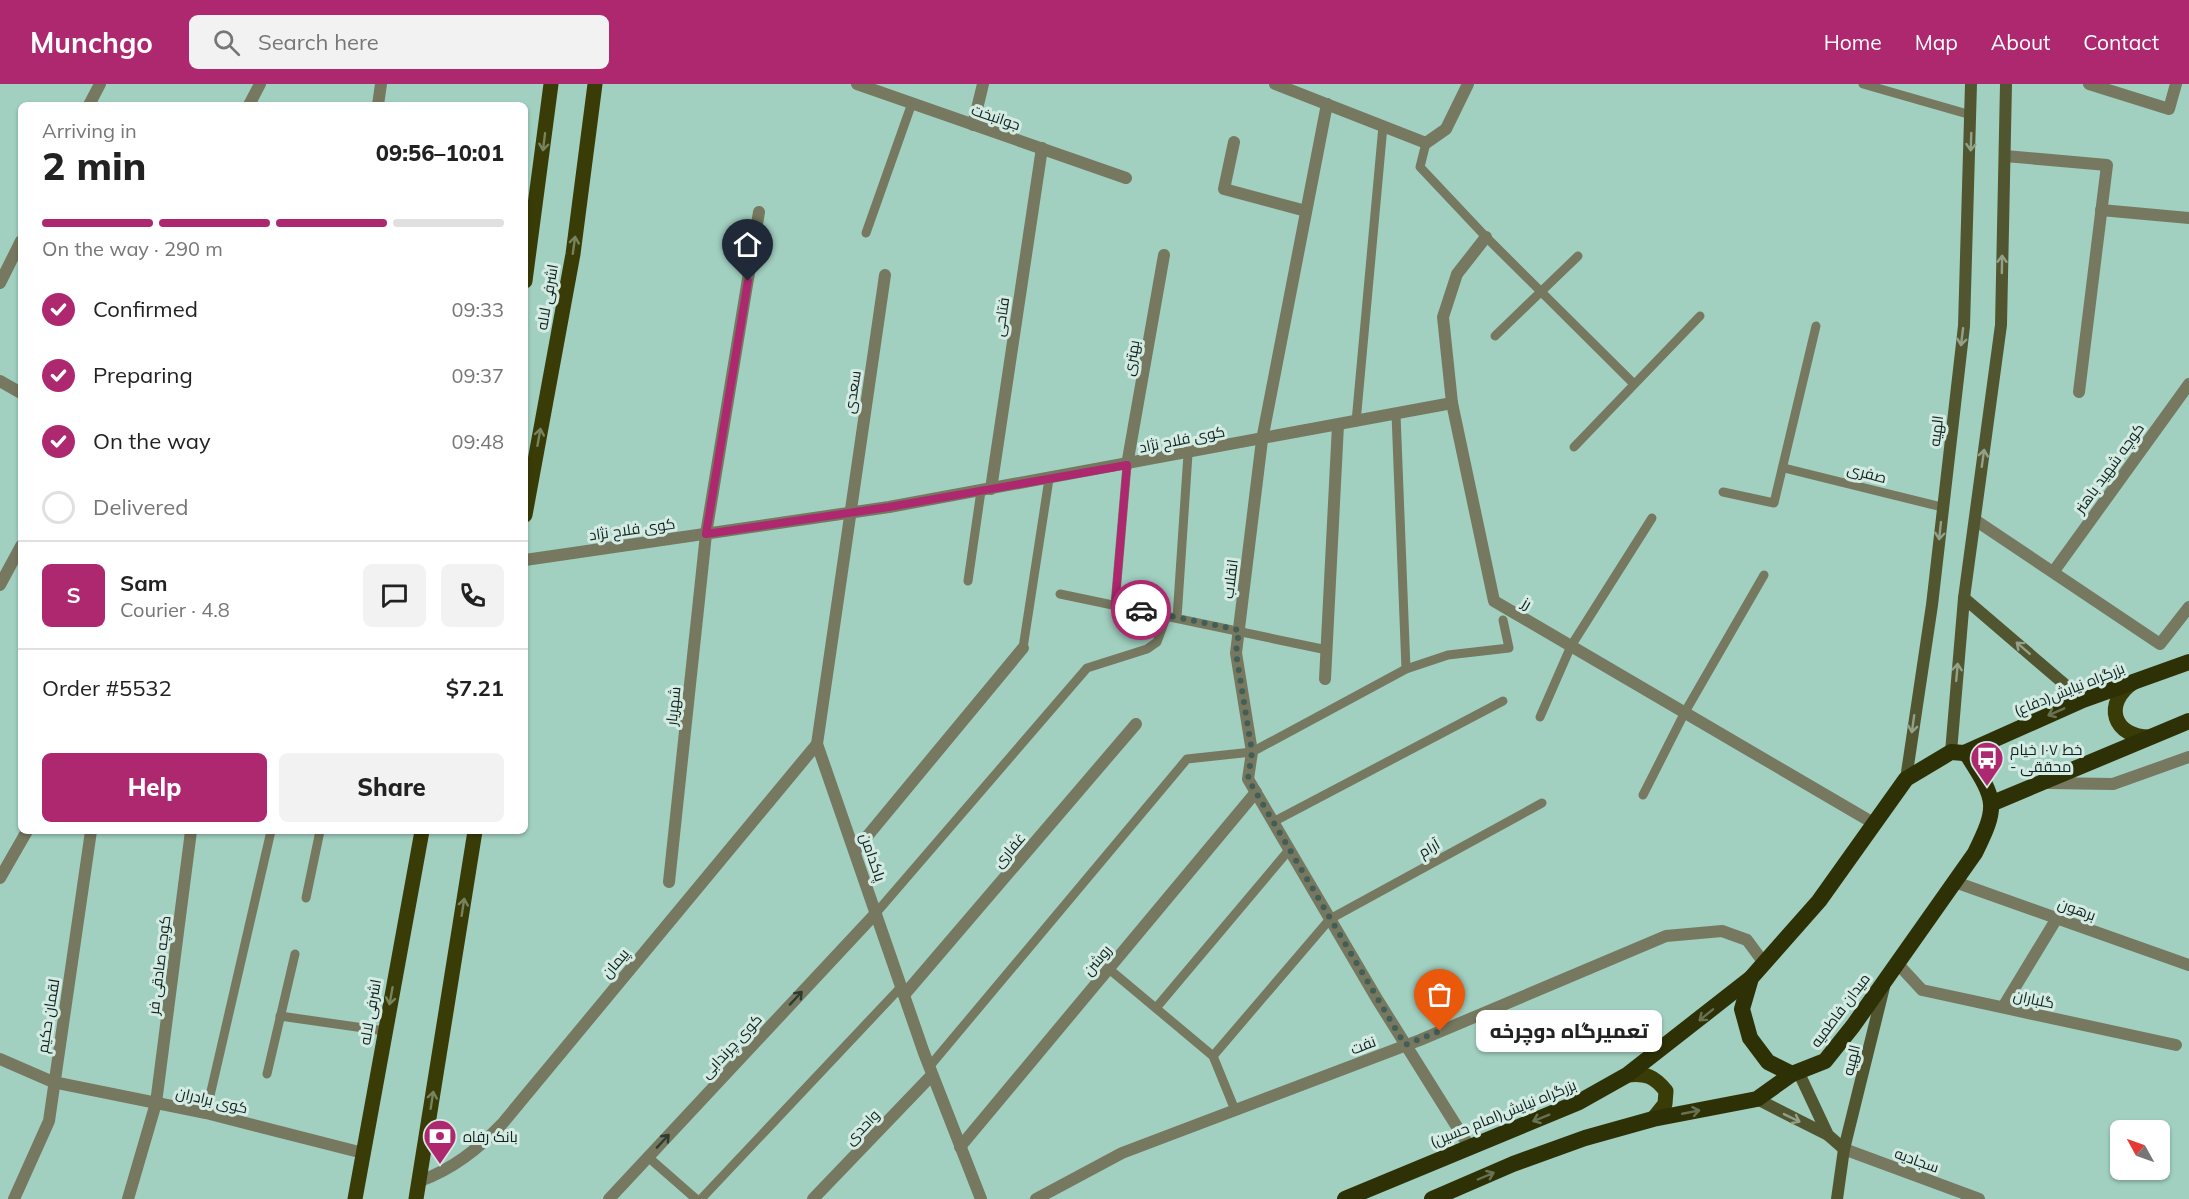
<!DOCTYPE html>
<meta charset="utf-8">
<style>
:root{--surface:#fff;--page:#f2f2f2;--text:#222;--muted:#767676;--line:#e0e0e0;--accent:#ad286f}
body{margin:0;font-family:Mulish,Cairo,sans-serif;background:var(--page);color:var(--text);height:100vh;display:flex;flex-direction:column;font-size:22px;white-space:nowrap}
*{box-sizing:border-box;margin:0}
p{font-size:20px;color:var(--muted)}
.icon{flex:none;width:33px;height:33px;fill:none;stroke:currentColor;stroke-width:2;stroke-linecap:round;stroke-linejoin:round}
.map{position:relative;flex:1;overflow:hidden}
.sheet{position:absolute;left:18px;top:18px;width:510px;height:732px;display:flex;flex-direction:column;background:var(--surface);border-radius:9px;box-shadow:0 2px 4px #0004}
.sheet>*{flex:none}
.needle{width:39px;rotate:310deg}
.tools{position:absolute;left:2110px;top:1036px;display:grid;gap:12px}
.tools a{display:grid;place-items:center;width:60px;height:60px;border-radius:9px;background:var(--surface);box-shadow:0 2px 4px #0004;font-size:30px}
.pin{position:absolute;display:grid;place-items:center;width:51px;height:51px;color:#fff;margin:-62px -26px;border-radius:50% 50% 50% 0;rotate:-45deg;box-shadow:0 0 6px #0007}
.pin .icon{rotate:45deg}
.courier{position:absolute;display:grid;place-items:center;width:60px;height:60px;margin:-30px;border:4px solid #ad286f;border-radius:50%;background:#fff;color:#222;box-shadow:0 2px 8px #0007}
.bubble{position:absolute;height:42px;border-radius:9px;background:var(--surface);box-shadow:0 2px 4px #0004;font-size:20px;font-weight:800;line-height:42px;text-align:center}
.headline em{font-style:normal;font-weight:800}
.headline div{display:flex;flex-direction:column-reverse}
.headline{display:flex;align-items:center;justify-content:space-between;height:102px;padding:0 24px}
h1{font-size:39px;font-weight:800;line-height:45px}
.bar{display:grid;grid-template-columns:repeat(4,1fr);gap:9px 6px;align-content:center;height:72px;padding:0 24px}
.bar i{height:8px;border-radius:4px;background:var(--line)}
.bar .on{background:var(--accent)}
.bar p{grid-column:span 4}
.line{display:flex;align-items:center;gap:15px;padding:0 24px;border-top:2px solid var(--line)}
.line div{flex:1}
.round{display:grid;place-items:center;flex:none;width:63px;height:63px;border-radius:9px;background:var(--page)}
ol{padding:0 24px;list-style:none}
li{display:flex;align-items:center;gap:18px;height:66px}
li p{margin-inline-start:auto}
li .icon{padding:6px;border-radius:50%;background:var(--accent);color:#fff;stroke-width:4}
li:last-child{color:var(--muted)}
li i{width:33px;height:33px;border:3px solid var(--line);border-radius:50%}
.action{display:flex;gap:12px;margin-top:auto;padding:12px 24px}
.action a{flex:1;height:69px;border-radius:9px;background:var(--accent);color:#fff;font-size:24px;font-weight:800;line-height:69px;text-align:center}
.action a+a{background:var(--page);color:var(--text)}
header{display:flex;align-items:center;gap:36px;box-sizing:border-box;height:84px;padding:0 30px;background:var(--accent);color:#fff}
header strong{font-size:28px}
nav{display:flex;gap:33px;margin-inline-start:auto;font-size:21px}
.search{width:420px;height:54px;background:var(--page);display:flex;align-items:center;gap:15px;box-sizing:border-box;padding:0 21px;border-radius:9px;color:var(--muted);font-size:22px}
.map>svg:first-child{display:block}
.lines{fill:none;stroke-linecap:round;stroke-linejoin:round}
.service{stroke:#767960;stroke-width:9}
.minor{stroke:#767960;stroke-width:12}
.tertiary{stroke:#767960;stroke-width:12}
.secondary{stroke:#525630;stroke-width:12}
.primary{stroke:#393c07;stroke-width:15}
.trunk{stroke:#2e3106;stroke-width:16}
.oneway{stroke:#77825f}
.oneway2{stroke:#93a08a}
.oneway3{stroke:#687253}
.oneway4{stroke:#2e3b30}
.done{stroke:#425e56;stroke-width:6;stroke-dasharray:0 10.8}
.route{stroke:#ad286f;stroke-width:8}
.labels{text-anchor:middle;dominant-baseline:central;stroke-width:6;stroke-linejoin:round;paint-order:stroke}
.street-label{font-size:15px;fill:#0f211c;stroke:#d4ebe3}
.poi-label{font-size:15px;fill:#0f211c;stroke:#d4ebe3;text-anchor:start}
</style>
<header>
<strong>Munchgo</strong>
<div class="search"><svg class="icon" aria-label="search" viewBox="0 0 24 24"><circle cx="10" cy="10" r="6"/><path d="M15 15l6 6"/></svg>Search here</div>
<nav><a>Home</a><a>Map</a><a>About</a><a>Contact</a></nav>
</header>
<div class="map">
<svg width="2189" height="1115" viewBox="0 0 2189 1115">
<rect width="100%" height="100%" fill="#a1d0c1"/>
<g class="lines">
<!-- service -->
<g class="service">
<path d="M1863,0L1971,31"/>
<path d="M1426,59L1420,83L1486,153L1634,300"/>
<path d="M866,149L912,19"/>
<path d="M1495,252L1578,172"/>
<path d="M1396,330L1406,585"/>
<path d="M1356,338L1383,42"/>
<path d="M1574,363L1700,232"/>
<path d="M1784,384L1942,423"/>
<path d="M1723,408L1774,419L1816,242"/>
<path d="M968,497L981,407"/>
<path d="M1060,510L1327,566"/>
<path d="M1115,521L1127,381"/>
<path d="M1177,534L1188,370"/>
<path d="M1023,564L1049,395"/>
<path d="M1540,633L1571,562L1652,434"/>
<path d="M1643,711L1685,628L1764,491"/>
<path d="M1273,738L1503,617"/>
<path d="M306,814L320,747"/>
<path d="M876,829L1087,584L1147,565L1157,558L1167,531"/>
<path d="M1109,885L1213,972L1235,1026"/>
<path d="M1156,924L1289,766"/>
<path d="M280,932L385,947"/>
<path d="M1213,972L1330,835L1542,719"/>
<path d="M929,983L1187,675L1252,668L1406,585L1448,571L1509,564L1503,536"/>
<path d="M267,990L295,870"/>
<path d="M206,1029L271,747"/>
<path d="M648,1073L696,1115"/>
<path d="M701,1115L901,903"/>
</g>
<!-- minor -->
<g class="minor">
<path d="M857,0L1126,94"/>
<path d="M1275,0L1426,59L1446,45L1468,0"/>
<path d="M2089,0L2169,25L2176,0"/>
<path d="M1327,20L1262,356L1236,569L1252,668L1248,695L1377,915L1469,1062"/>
<path d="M89,21L100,0"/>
<path d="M249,21L260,0"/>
<path d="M378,21L381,0"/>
<path d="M973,41L983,0"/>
<path d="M1234,58L1224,105L1306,127"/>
<path d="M2005,72L2107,81L2079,308"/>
<path d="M2101,126L2189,134"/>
<path d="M1486,153L1457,190L1443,233L1452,319L1494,517L1875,740"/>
<path d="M885,191L817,660L924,969L981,1115"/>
<path d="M0,199L21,157"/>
<path d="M1127,381L1164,171"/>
<path d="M991,405L1042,64"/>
<path d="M1975,436L2160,560L2189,523"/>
<path d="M525,476L889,423L1452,319"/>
<path d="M2054,487L2189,300"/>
<path d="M0,501L21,462"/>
<path d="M1325,595L1338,341"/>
<path d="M2047,699L2113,700L2189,673"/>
<path d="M855,767L1023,564"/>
<path d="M0,794L27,747"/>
<path d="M669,798L706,450L759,128"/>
<path d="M1955,798L2189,881"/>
<path d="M1897,879L1922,906L2176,961"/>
<path d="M904,911L1136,640"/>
<path d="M2003,923L2057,834"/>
<path d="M960,1063L1256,708"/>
<path d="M1844,1065L1979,1115"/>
<path d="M420,1097C453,1085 478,1065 502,1040L817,660"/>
<path d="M128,1115L156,1019L191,747"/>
<path d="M609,1115L876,829"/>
<path d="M813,1115L932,991"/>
<path d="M1036,1115L1122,1069L1420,956L1666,852L1722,847L1747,856L1764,879"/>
</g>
<!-- tertiary -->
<g class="tertiary">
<path d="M0,297L21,309"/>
<path d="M0,975L53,998L206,1029L363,1069"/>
<path d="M14,1115L49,1037L91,747"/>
</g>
<!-- secondary -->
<g class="secondary">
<path d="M1964,514L2083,616"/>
<path d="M1951,668L1964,514L2001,241L2006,0"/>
<path d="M1906,695L1932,521L1964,242L1971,0"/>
<path d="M1798,987L1828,1051L1844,1065"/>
<path d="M1757,1015L1828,1051"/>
<path d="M1837,1115L1844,1065L1884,903"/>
</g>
<!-- primary -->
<g class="primary">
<path d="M525,197L551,0"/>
<path d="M525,431L573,170L595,0"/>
<path d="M2134,598C2102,619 2113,654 2151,653"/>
<path d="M1627,991C1646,989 1654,992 1666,1007L1665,1020L1653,1035"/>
<path d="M355,1115L422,747"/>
<path d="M416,1115L475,747"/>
</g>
<!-- trunk -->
<g class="trunk">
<path d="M1951,668L1964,669L1968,672C1997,717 1998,722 1975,769L1853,942L1825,977L1792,990L1768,978L1750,954L1742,925L1751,894L1819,817L1906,695Z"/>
<path d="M1964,669L2083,616L2189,578"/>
<path d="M1993,719L2189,637"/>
<path d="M1345,1115L1579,1018L1627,991L1751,894"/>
<path d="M1432,1115L1513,1080L1585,1054L1653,1035L1757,1015L1792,990"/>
</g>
</g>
<!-- one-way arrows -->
<defs><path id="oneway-shaft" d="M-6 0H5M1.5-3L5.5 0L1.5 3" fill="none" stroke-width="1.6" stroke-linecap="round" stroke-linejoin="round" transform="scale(1.5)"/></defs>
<g class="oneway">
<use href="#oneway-shaft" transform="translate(544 58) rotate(97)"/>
<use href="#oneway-shaft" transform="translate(574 161) rotate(-82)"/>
<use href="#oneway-shaft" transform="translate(539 353) rotate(-80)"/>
<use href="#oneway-shaft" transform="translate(463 823) rotate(-81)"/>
<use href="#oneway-shaft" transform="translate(391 912) rotate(100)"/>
<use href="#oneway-shaft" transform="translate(432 1016) rotate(-81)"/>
</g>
<g class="oneway2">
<use href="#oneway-shaft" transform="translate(1971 58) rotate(92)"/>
<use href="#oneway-shaft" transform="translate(2002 180) rotate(-89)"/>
<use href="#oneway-shaft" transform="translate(1962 253) rotate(97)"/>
<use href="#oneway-shaft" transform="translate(1983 374) rotate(-82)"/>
<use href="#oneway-shaft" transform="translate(1940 447) rotate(96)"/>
<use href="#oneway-shaft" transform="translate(2023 564) rotate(-139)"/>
<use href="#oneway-shaft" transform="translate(1957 588) rotate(-85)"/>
<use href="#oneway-shaft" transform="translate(1913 640) rotate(98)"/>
<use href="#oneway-shaft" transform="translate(1792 1034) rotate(26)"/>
</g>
<g class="oneway3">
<use href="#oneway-shaft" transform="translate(2056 628) rotate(156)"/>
<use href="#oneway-shaft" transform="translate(1706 931) rotate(141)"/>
<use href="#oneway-shaft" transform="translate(1691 1028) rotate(-11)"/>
<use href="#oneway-shaft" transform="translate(1541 1034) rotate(158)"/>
<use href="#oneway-shaft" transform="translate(1486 1092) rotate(-23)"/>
</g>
<g class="oneway4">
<use href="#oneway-shaft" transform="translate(796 914) rotate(-47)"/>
<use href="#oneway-shaft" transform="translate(663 1057) rotate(-47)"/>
</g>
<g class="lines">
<!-- done -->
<path class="done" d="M1141,526L1239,546L1236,569L1252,668L1248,695L1405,961L1440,947"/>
<!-- route -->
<path class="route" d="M748,197L706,450L889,423L1127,381L1115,521L1141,526"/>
</g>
<!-- icons -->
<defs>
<symbol id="bus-pin" viewBox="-11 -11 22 30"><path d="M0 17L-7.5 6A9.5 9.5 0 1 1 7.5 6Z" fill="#ad286f" stroke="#d4ebe3"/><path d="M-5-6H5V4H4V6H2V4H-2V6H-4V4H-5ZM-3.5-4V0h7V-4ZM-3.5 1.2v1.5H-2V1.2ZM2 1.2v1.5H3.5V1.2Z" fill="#fff"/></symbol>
<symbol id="bank-pin" viewBox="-11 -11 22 30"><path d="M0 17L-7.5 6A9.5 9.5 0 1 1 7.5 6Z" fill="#ad286f" stroke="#d4ebe3"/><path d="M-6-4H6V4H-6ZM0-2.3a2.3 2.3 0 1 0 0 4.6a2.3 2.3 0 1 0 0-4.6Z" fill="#fff"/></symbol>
</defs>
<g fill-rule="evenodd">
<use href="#bus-pin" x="1968" y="655" width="38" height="52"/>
<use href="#bank-pin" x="421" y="1033" width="38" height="52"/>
</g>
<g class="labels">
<!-- street labels -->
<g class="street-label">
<text transform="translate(996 33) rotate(19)">جوانبخت</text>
<text transform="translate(547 213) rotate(-80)">اشرفی لاله</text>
<text transform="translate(1001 233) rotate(-82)">فتاحی</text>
<text transform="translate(1131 274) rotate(-80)">بهتری</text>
<text transform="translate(852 308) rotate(-81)">سعدی</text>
<text transform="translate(1936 347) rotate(-83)">الهیه</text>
<text transform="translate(1182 355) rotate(-11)">کوی فلاح نژاد</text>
<text transform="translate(2109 384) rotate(-54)">کوچه شهید باهنر</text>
<text transform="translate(1867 389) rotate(14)">صفری</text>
<text transform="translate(632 445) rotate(-8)">کوی فلاح نژاد</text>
<text transform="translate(1230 495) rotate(-83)">انقلاب</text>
<text transform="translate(1527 519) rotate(30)">رز</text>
<text transform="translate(2069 605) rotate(-22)">بزرگراه نیایش(دفاع)</text>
<text transform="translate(673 622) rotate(-84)">شهریار</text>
<text transform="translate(1429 764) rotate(-29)">آرام</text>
<text transform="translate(1009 766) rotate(-49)">غفاری</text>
<text transform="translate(873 773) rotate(71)">پاکدامن</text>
<text transform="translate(2077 825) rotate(20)">برهون</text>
<text transform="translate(1097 876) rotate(-50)">روشن</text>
<text transform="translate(615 879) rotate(-50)">پیمان</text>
<text transform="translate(159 881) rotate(-83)">کوچه صادقی فر</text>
<text transform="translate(2034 915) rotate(12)">گلباران</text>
<text transform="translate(1840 926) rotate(-53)">میدان فاطمیه</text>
<text transform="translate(370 928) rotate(-80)">اشرفی لاله</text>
<text transform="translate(48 932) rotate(-81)">لقمان حکیم</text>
<text transform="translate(1363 961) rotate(-21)">نفت</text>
<text transform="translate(731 962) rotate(-47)">کوی چرندابی</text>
<text transform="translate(1851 976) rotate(-76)">الهیه</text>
<text transform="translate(212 1016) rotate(13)">کوی برادران</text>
<text transform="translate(1503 1029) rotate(-22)">بزرگراه نیایش(امام حسین)</text>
<text transform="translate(862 1043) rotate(-46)">واحدی</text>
<text transform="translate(1917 1076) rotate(20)">سجادیه</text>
</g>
<!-- poi labels -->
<g class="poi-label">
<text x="2010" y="665">خط ۱۰۷ خیام<tspan x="2010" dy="17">- محققی</tspan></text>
<text x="463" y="1052">بانک رفاه</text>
</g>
</g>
</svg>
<div class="tools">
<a><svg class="needle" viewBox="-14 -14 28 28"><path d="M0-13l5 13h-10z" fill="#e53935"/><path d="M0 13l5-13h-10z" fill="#767676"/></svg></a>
</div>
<div class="pin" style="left:1440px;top:947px;background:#ea580c"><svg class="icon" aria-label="bag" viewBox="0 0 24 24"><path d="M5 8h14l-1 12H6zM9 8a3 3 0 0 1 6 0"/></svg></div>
<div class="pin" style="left:748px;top:197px;background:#1f2937"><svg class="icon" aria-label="home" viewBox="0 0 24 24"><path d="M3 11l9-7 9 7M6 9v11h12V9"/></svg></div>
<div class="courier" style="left:1141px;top:526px"><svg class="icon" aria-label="car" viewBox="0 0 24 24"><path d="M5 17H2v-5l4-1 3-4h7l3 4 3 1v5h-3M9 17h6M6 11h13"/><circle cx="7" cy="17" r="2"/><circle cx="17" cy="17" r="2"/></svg></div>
<div class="bubble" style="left:1476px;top:926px;width:186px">تعمیرگاه دوچرخه</div>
<section class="sheet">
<div class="headline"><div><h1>2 min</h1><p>Arriving in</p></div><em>09:56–10:01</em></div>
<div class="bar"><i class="on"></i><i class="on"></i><i class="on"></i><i></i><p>On the way · 290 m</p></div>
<ol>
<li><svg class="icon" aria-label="check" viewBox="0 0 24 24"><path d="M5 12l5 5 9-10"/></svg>Confirmed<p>09:33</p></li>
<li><svg class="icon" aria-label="check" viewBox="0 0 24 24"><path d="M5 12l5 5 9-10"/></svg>Preparing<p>09:37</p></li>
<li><svg class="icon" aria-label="check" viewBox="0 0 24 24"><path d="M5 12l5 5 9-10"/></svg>On the way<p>09:48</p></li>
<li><i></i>Delivered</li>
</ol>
<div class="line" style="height:108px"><b class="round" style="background:var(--accent);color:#fff">S</b><div><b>Sam</b><p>Courier · 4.8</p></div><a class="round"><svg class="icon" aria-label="chat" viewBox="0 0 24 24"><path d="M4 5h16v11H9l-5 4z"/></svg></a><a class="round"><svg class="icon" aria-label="phone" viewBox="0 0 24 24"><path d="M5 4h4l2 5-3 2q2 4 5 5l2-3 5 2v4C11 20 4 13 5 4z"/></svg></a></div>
<div class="line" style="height:78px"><div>Order #5532</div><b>$7.21</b></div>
<div class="action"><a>Help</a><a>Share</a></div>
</section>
</div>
